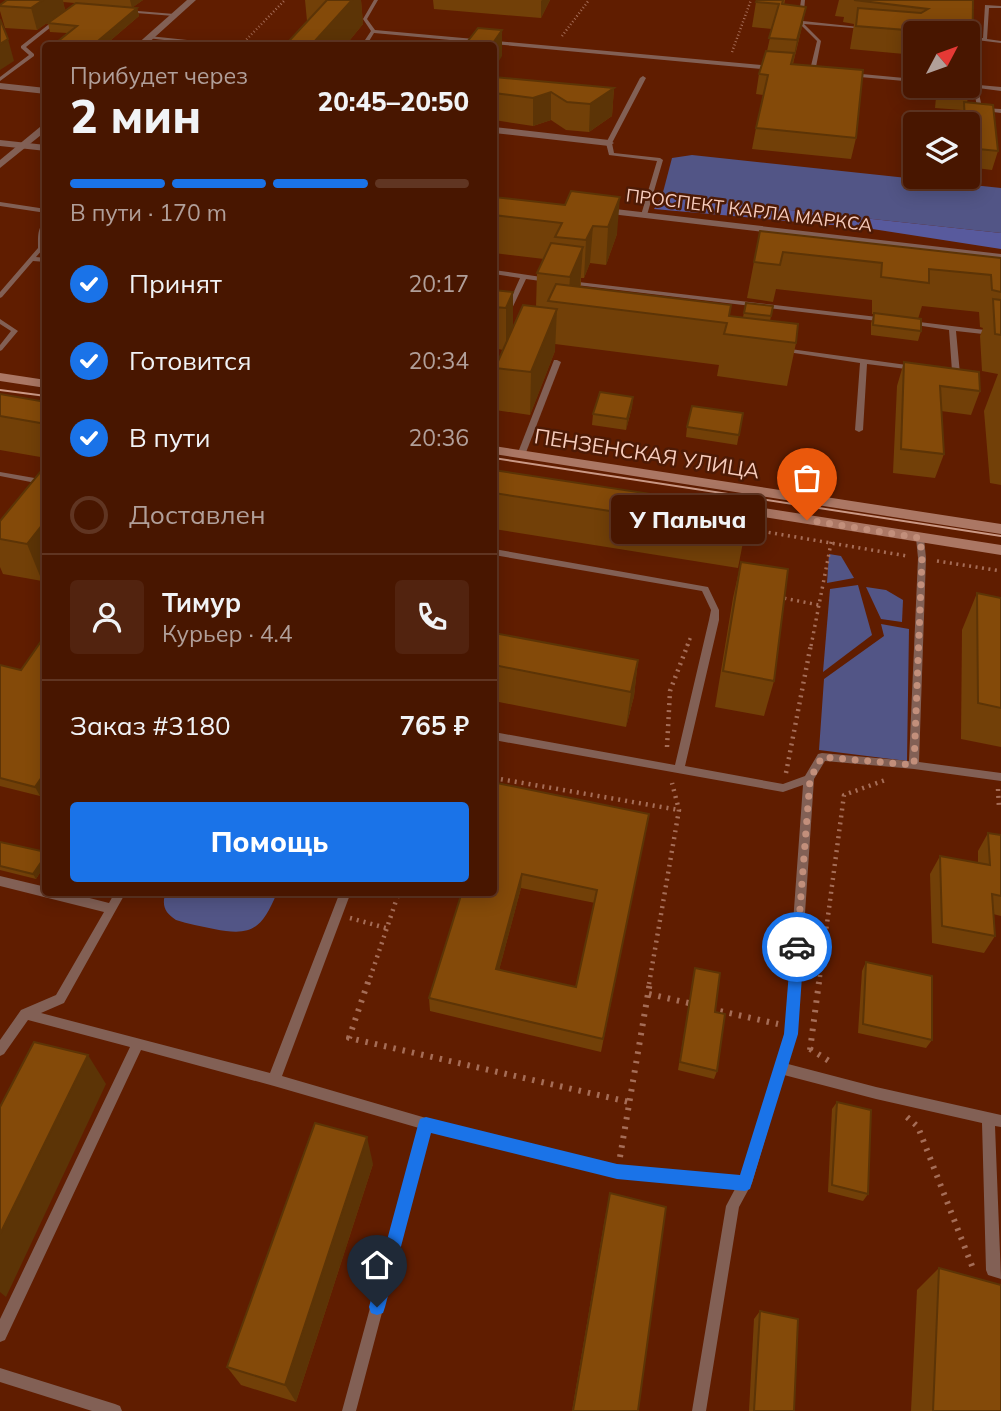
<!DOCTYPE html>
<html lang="ru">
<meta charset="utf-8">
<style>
:root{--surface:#481600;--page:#52230f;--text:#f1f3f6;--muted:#b19f99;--line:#603522;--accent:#1a73e8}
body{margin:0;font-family:Mulish,sans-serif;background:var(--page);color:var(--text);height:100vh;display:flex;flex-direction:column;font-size:26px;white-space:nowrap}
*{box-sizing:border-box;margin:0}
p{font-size:23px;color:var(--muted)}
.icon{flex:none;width:38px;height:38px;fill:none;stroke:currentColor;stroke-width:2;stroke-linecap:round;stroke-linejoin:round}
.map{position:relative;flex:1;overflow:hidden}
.side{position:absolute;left:42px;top:42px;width:455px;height:854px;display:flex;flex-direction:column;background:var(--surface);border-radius:7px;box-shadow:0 4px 18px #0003,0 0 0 2px var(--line)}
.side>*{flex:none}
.needle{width:46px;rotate:49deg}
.tools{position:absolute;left:903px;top:21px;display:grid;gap:14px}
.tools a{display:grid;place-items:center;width:77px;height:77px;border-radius:7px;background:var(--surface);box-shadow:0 4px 18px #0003,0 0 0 2px var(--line);font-size:35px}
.pin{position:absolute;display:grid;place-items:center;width:60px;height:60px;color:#fff;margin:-72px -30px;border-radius:50% 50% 50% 0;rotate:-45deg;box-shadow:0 0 7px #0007}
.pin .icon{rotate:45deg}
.courier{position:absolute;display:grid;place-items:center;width:70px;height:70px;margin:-35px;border:5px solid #1a73e8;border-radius:50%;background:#fff;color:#222;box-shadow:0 2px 9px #0007}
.bubble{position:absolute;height:49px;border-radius:7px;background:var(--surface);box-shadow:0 4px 18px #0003,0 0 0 2px var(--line);font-size:23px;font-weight:800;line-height:49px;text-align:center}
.overview em{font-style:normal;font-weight:800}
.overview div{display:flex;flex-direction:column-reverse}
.overview{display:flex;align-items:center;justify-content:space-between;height:119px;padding:0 28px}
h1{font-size:46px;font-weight:800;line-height:52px}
.bar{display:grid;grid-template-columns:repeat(4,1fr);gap:10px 7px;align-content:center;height:84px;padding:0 28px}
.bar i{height:9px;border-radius:5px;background:var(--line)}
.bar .on{background:var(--accent)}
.bar p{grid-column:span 4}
.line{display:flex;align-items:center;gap:18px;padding:0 28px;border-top:2px solid var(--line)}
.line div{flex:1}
.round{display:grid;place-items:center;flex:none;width:74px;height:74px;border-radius:7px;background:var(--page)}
ol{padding:0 28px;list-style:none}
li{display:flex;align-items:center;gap:21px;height:77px}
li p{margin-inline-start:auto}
li .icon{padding:7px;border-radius:50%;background:var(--accent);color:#fff;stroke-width:4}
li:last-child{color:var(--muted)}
li i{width:38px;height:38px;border:4px solid var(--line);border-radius:50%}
.cta{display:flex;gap:14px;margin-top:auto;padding:14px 28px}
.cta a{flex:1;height:80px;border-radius:7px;background:var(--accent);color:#fff;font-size:28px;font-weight:800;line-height:80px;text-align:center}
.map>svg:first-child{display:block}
.green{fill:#525586}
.forest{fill:#585a9d}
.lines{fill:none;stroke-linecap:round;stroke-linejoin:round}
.path-far3{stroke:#a56d57;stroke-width:2.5;stroke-dasharray:1 2.5;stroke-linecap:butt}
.path-far2{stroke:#a56d57;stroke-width:3.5;stroke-dasharray:2 4.5;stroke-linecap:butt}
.path-far1{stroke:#a56d57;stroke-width:4.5;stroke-dasharray:2 5;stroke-linecap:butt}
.path{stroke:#a56d57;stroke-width:6;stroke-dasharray:2.5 7;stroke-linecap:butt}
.service{fill:#826055;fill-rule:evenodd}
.minor{fill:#826055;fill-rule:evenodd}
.tertiary{fill:#826055;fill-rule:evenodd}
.secondary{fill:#ab7764;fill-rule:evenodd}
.tram{stroke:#cb9986;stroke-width:2}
.wall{fill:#724008;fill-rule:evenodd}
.shaded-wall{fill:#5c3406}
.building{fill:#844a09;stroke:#5c3406;stroke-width:2;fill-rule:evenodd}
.route{fill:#1a73e8}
.done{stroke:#c28f7b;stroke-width:7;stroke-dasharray:0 12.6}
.labels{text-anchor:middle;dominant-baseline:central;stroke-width:5;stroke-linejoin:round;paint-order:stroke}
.far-street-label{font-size:18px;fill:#f7ccbd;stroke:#4d1a05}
.street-label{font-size:21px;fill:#f7ccbd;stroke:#4d1a05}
</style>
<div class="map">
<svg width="1001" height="1411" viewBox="0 0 1001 1411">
<rect width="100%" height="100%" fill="#601d00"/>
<!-- green -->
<g class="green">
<path d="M692,155L1001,188V233L662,196L672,158Z"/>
<path d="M829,554L841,556L854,578L827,583Z"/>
<path d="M858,585L872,635L823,672L830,589Z"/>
<path d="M866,587L886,590L903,600L902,622L881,619Z"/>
<path d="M881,624L909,629L907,761L819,750L824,679L884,636Z"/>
<path d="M166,892H277V893C262,928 253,937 214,929C201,926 188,924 176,920C165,913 161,905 166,892Z"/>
</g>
<!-- forest -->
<path class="forest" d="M662,196L1001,233V249L866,228L654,209Z"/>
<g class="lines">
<!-- path-far3 -->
<g class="path-far3">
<path d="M562,36L589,0"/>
<path d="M244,42L285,0"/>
<path d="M732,52L751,0"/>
</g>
<!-- path-far2 -->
<g class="path-far2">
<path d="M743,528L907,556"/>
<path d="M937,561L1001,571"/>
<path d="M778,597L819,605"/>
<path d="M687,646L692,634"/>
<path d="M811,646L832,538"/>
</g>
<!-- path-far1 -->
<g class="path-far1">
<path d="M667,747L670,691L688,644"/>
<path d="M786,773L811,644"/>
<path d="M494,778L679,810"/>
<path d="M998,789L999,808"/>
<path d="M350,918L386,928"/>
<path d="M368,984L399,892"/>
<path d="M649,984L679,810L672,783"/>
<path d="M819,984L844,795L888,779"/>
</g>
<!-- path -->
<g class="path">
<path d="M368,982L349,1038L629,1102"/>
<path d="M649,994L693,1004"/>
<path d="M711,1009L778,1024"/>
<path d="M810,1049L829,1061"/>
<path d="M810,1050L819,982"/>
<path d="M907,1117L918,1127L974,1271"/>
<path d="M620,1157L650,982"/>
</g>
<!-- service -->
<g class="service">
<path d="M374,0H378L367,19L375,30L773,66L776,68L773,70L374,33L366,46H361L371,31L363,19Z"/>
<path d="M801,0H805L803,21L868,28L866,29L804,24L821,41L815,72L812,74L802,71L805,69L810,70L817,41L798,22Z"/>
<path d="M985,5L1001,6V8H989L987,39L1001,41V43L968,39V37L983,38Z"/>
<path d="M126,10L174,14L176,15L174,16L124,12Z"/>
<path d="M57,18L61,19L26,47L34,54V56L0,81V77L29,55L21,48V46Z"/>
<path d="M149,36L235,45L237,46H216L147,38Z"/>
<path d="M851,73L915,79V82L849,76V74Z"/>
<path d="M643,76L646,78L612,143L614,153L660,158L663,160L647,215L644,217L641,215L657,161L609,155L606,143L640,78Z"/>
<path d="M968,84L1001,87V91L978,88L982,108L1001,109V113L978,110L973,88L966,87V86Z"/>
<path d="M0,202L46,209V213L0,206Z"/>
<path d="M46,220L44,248L36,257L46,258V262L33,261L2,297L0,298V292L38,248C38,237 37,227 46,220Z"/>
<path d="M494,270L548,278L551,280L548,282L526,279L508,317H494V313L504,314L520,278L494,274Z"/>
<path d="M570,281L886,318L889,320L886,322L568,284L567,283Z"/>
<path d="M0,319L18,331L2,350L0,351V345L11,331L0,324Z"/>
<path d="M911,321L1001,332V336L956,331L960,374L956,376L946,373L952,371L949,330L909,324L908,323Z"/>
<path d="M783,348L914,366L918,368L914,370L867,364L863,430L859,432L855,430L860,363L781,351V349Z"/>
<path d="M554,360H557L561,362L525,455L524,457H518L517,455Z"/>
<path d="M0,472L46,480V485L0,476Z"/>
<path d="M920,535L924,538L926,558L919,762L1001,773V781L914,769L825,761L814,779L797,1033L788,1064L876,1087L1001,1115V1127L995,1126L1001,1279L988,1275L986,1270L982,1123L876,1099L784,1075L752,1183L739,1207L706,1411H692L726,1206L735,1189L617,1177L430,1131L356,1411H342L419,1128L274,1086L141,1050L5,1340L0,1342V1319L130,1047L28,1020L4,1054L0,1056V1040L21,1010L56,995L104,912L0,886V876L46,887V892H66L109,903L115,892H126L64,1003L41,1013L270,1073L340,892H351L282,1076L426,1118L617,1165L741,1176L785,1033L803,785L783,792L494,740V732L675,765L709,620L711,610L702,591L494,555V549L708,587L719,610V620L685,766L783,784L805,776L818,754L822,753L909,761L918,558L916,538Z"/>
<path d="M0,1368L115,1404L120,1406L122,1411H92L0,1382Z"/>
</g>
<!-- minor -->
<g class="minor">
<path d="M0,83L46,88V94L0,89Z"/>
<path d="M494,127L609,140L614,143L609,146L494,133Z"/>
<path d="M0,140L46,145V151L0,146Z"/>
<path d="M598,207L1001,254V260L594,212V208Z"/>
</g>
<!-- tertiary -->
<g class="tertiary">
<path d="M187,0H196L145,46H135Z"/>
<path d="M46,122V131L0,168V160Z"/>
</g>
<!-- secondary -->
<g class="secondary">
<path d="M0,373L46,380V388L0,381Z"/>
<path d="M494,446L1001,524V534L494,454Z"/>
<path d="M725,502L1001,545V555L720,510L718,507L720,504Z"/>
</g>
<!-- tram -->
<g class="tram">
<path d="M0,390L46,396"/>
<path d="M494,458L1001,536"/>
</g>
</g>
<!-- wall -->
<g class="wall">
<path d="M7,0H143L133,7L137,8L139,16L104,46H52L67,33L50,32L48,23L75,3L63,2L65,10L37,30L5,28L0,11V5Z"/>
<path d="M305,0H361L363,24L345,46H289V41L307,21Z"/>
<path d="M433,0H550L541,18L434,9Z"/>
<path d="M785,0L784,5L806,7L801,31L793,64L856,138L851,159L752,149L756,128L763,95L756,94L759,74L767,51L772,29L752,27L756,2Z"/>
<path d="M839,0H973L972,85L967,102L998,151L992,170L968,167V124H959V120L962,110L935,108L937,86H968V33H915V55L850,49L854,24L843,22L844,17L835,16Z"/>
<path d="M46,51V64L42,63L40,55Z"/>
<path d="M494,77L614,88L612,116L589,132L566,130L551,120L533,126L494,120Z"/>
<path d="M571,191L617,234L606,265L590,263L584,278H581V287L731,305L729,316L743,317L746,303L773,306L770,321L796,343L787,386L717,376L719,365L555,344V351L530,415L495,410V368L503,350L494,348V290L513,292V328L536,307L537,273L544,259L494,253V197L565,205Z"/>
<path d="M760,231L1001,258V485L990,483L984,411L998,374L982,371L980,336L983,328L980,327L979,312L922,306L918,319L921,331L918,341L871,335V323L874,314H872V300L776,289L773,302L747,298Z"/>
<path d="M904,362L980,391L971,415L941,411L944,454L935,478L893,473L897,386Z"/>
<path d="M0,394L46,402V458L0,450Z"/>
<path d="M633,397L632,407L626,430L592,425L593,414Z"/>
<path d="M743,413L737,445L686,437L687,427Z"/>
<path d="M46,465V575L42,581L3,574L0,567V521Z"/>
<path d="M494,470L745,532L738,568L494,529Z"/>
<path d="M741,562L774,681L764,716L715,707L733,598Z"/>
<path d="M977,593L1001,598V747L961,739L962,630Z"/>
<path d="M494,633L638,660L634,696L626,727L494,701Z"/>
<path d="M46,641V788L40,796L0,786V665L21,670Z"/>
<path d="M497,783L649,814L601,1052L430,1011L429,998ZM521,888L595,903L576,987L499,970Z"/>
<path d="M988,833L1001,835V916L993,914L995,936L984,953L932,943L930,874L940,856L978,863V851Z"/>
<path d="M0,842L46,852V863L36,879L0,870Z"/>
<path d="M866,962L932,1040L926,1048L858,1033L862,971Z"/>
<path d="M695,968L715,1012L717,1071L714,1079L678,1070Z"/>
<path d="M837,1102L868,1194L863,1201L828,1192L832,1109Z"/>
<path d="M373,1164L296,1402L241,1385L227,1367Z"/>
<path d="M610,1193L638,1411H572L605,1218Z"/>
<path d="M939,1268L1001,1411H911L917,1290Z"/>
<path d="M760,1311L794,1411H749L754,1319Z"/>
</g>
<!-- shaded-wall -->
<g class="shaded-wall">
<path d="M43,0H63L65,10L37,30L31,8Z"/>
<path d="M130,0H143L132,8Z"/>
<path d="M329,0H361L363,24L345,46H313V43Z"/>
<path d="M542,0H550L541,18V1Z"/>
<path d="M806,7L801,31L792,66L797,40Z"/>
<path d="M137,8L139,16L104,46H92Z"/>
<path d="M502,30V56L494,69V46H491Z"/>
<path d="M8,39L14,61L0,70V44Z"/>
<path d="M614,88L612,116L589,132L590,104Z"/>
<path d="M551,92V120L533,126V98Z"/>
<path d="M620,197L617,234L606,265L608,227Z"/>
<path d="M593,226L590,263L584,278L586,240Z"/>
<path d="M583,247L580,287L568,303L570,277Z"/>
<path d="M513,292V334L506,350V308Z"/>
<path d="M557,309L555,351L530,415L531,372Z"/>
<path d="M633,397L632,407L626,430L627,419Z"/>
<path d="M46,520V575L42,581L27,544Z"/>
<path d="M638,660L634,696L626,727L631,692Z"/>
<path d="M46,771V788L40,796L35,787Z"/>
<path d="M46,855V863L36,879L33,874Z"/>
<path d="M522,874L521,888L496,982V969Z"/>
<path d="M88,1055L106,1084L6,1297L0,1292V1234Z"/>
<path d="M367,1137L373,1164L296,1402L285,1385Z"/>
</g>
<!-- building -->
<g class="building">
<path d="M7,0H43L31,8L0,6V5Z"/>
<path d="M327,0H352L313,43H320L318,46H292L296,42L289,41Z"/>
<path d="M757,0H783L782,4L806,7L797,40L769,38L779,4L756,2Z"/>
<path d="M854,0H973L972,85H968V33H944L856,26L858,8L921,13L928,9Z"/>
<path d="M76,3L137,8L92,46H52L77,26L48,23Z"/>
<path d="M0,19L8,39L0,44Z"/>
<path d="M478,28L502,30L491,46H464Z"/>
<path d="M766,51L794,53L791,64L863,70L856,138L756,128L768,75L759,74Z"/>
<path d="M494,77L614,88L590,104L567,102L551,92L533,98L494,93Z"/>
<path d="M964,102L993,105L998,151L968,148V124H965Z"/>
<path d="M571,191L620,197L608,227L593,226L586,240L555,237L562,223L494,215V197L565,205Z"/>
<path d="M760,231L1001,258V292L992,290L991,275L929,269V283L881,277L882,263L783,252L780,265L754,262Z"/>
<path d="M551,243L583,247L570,277L537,273Z"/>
<path d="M556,284L731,305L729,316L798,324L796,343L724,334L727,323L548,301Z"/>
<path d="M494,290L513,292L506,308L494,307Z"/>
<path d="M993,299L1001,300V335L995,334Z"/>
<path d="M746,303L773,306L771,316L744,313Z"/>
<path d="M523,305L557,309L531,372L495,368Z"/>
<path d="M874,313L921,319V331L873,325Z"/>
<path d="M904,362L979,372L980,391L940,386L944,454L901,449Z"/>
<path d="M600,392L633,397L627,419L593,414Z"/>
<path d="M0,394L46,402V424L0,416Z"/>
<path d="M692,406L743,413L739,435L687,427Z"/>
<path d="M46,465V520L27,544L0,539V521Z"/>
<path d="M494,470L749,509L745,532L494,493Z"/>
<path d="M741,562L788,569L774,681L723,671Z"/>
<path d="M977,593L1001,598V708L978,703Z"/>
<path d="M494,633L638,660L631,692L494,665Z"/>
<path d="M42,640L46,641V771L35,787L0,778V665L21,670Z"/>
<path d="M497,783L649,814L603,1039L429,998L462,892H494V793ZM522,874L597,890L576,987L496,969Z"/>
<path d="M988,833L1001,835V896L992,894L995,936L942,926L940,856L990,865Z"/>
<path d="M0,842L46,852V855L33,874L0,866Z"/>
<path d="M866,962L932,976V1040L863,1024Z"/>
<path d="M695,968L720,973L715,1012L725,1014L717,1071L680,1062Z"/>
<path d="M34,1042L88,1055L0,1234V1107Z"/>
<path d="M837,1102L871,1110L868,1194L832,1185Z"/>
<path d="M315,1123L367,1137L285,1385L227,1367Z"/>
<path d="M610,1193L666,1207L638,1411H573Z"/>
<path d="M939,1268L1001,1285V1411H933Z"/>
<path d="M760,1311L798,1319L794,1411H754Z"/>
</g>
<!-- route -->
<path class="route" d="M797,941L804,947L798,1034L750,1189L745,1191L617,1179L431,1133L385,1307L383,1313L377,1315L371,1313L369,1307L418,1125L420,1119L426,1117L617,1164L740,1175L784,1034L791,947Z"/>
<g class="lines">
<!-- done -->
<path class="done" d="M797,947L810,779L822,757L914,765L922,558L920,538L807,520"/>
</g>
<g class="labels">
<!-- far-street labels -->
<g class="far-street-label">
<text transform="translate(749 210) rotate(7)">ПРОСПЕКТ КАРЛА МАРКСА</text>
</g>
<!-- street labels -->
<g class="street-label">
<text transform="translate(647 453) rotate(9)">ПЕНЗЕНСКАЯ УЛИЦА</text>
</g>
</g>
</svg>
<div class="tools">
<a><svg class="needle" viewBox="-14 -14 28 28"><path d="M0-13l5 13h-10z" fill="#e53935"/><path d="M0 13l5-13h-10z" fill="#b19f99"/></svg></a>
<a><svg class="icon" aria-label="layers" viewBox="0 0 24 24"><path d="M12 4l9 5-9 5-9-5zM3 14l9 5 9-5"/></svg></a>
</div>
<div class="pin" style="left:807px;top:520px;background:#ea580c"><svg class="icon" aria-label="bag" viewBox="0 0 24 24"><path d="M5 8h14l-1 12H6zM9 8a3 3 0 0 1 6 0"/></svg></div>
<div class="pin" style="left:377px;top:1307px;background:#1f2937"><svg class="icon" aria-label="home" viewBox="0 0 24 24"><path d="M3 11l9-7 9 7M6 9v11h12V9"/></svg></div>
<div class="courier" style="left:797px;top:947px"><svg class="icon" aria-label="car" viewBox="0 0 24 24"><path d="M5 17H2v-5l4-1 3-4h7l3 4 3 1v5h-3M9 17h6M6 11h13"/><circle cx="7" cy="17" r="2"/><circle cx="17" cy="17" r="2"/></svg></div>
<div class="bubble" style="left:611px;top:495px;width:154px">У Палыча</div>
<section class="side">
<div class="overview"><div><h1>2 мин</h1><p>Прибудет через</p></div><em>20:45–20:50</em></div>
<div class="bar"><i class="on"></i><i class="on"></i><i class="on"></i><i></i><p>В пути · 170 m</p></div>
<ol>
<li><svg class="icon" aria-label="check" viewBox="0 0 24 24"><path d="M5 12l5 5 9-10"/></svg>Принят<p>20:17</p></li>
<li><svg class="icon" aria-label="check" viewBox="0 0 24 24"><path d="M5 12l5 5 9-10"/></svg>Готовится<p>20:34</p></li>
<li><svg class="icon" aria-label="check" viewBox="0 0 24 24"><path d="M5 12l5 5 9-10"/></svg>В пути<p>20:36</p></li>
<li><i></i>Доставлен</li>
</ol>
<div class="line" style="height:126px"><a class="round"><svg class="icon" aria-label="person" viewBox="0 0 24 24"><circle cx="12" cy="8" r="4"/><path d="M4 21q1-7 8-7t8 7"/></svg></a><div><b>Тимур</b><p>Курьер · 4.4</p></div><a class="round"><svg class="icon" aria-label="phone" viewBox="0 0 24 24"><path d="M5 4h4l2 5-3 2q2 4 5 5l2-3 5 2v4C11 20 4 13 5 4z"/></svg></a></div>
<div class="line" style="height:91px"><div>Заказ #3180</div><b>765 ₽</b></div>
<div class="cta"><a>Помощь</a></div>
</section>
</div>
